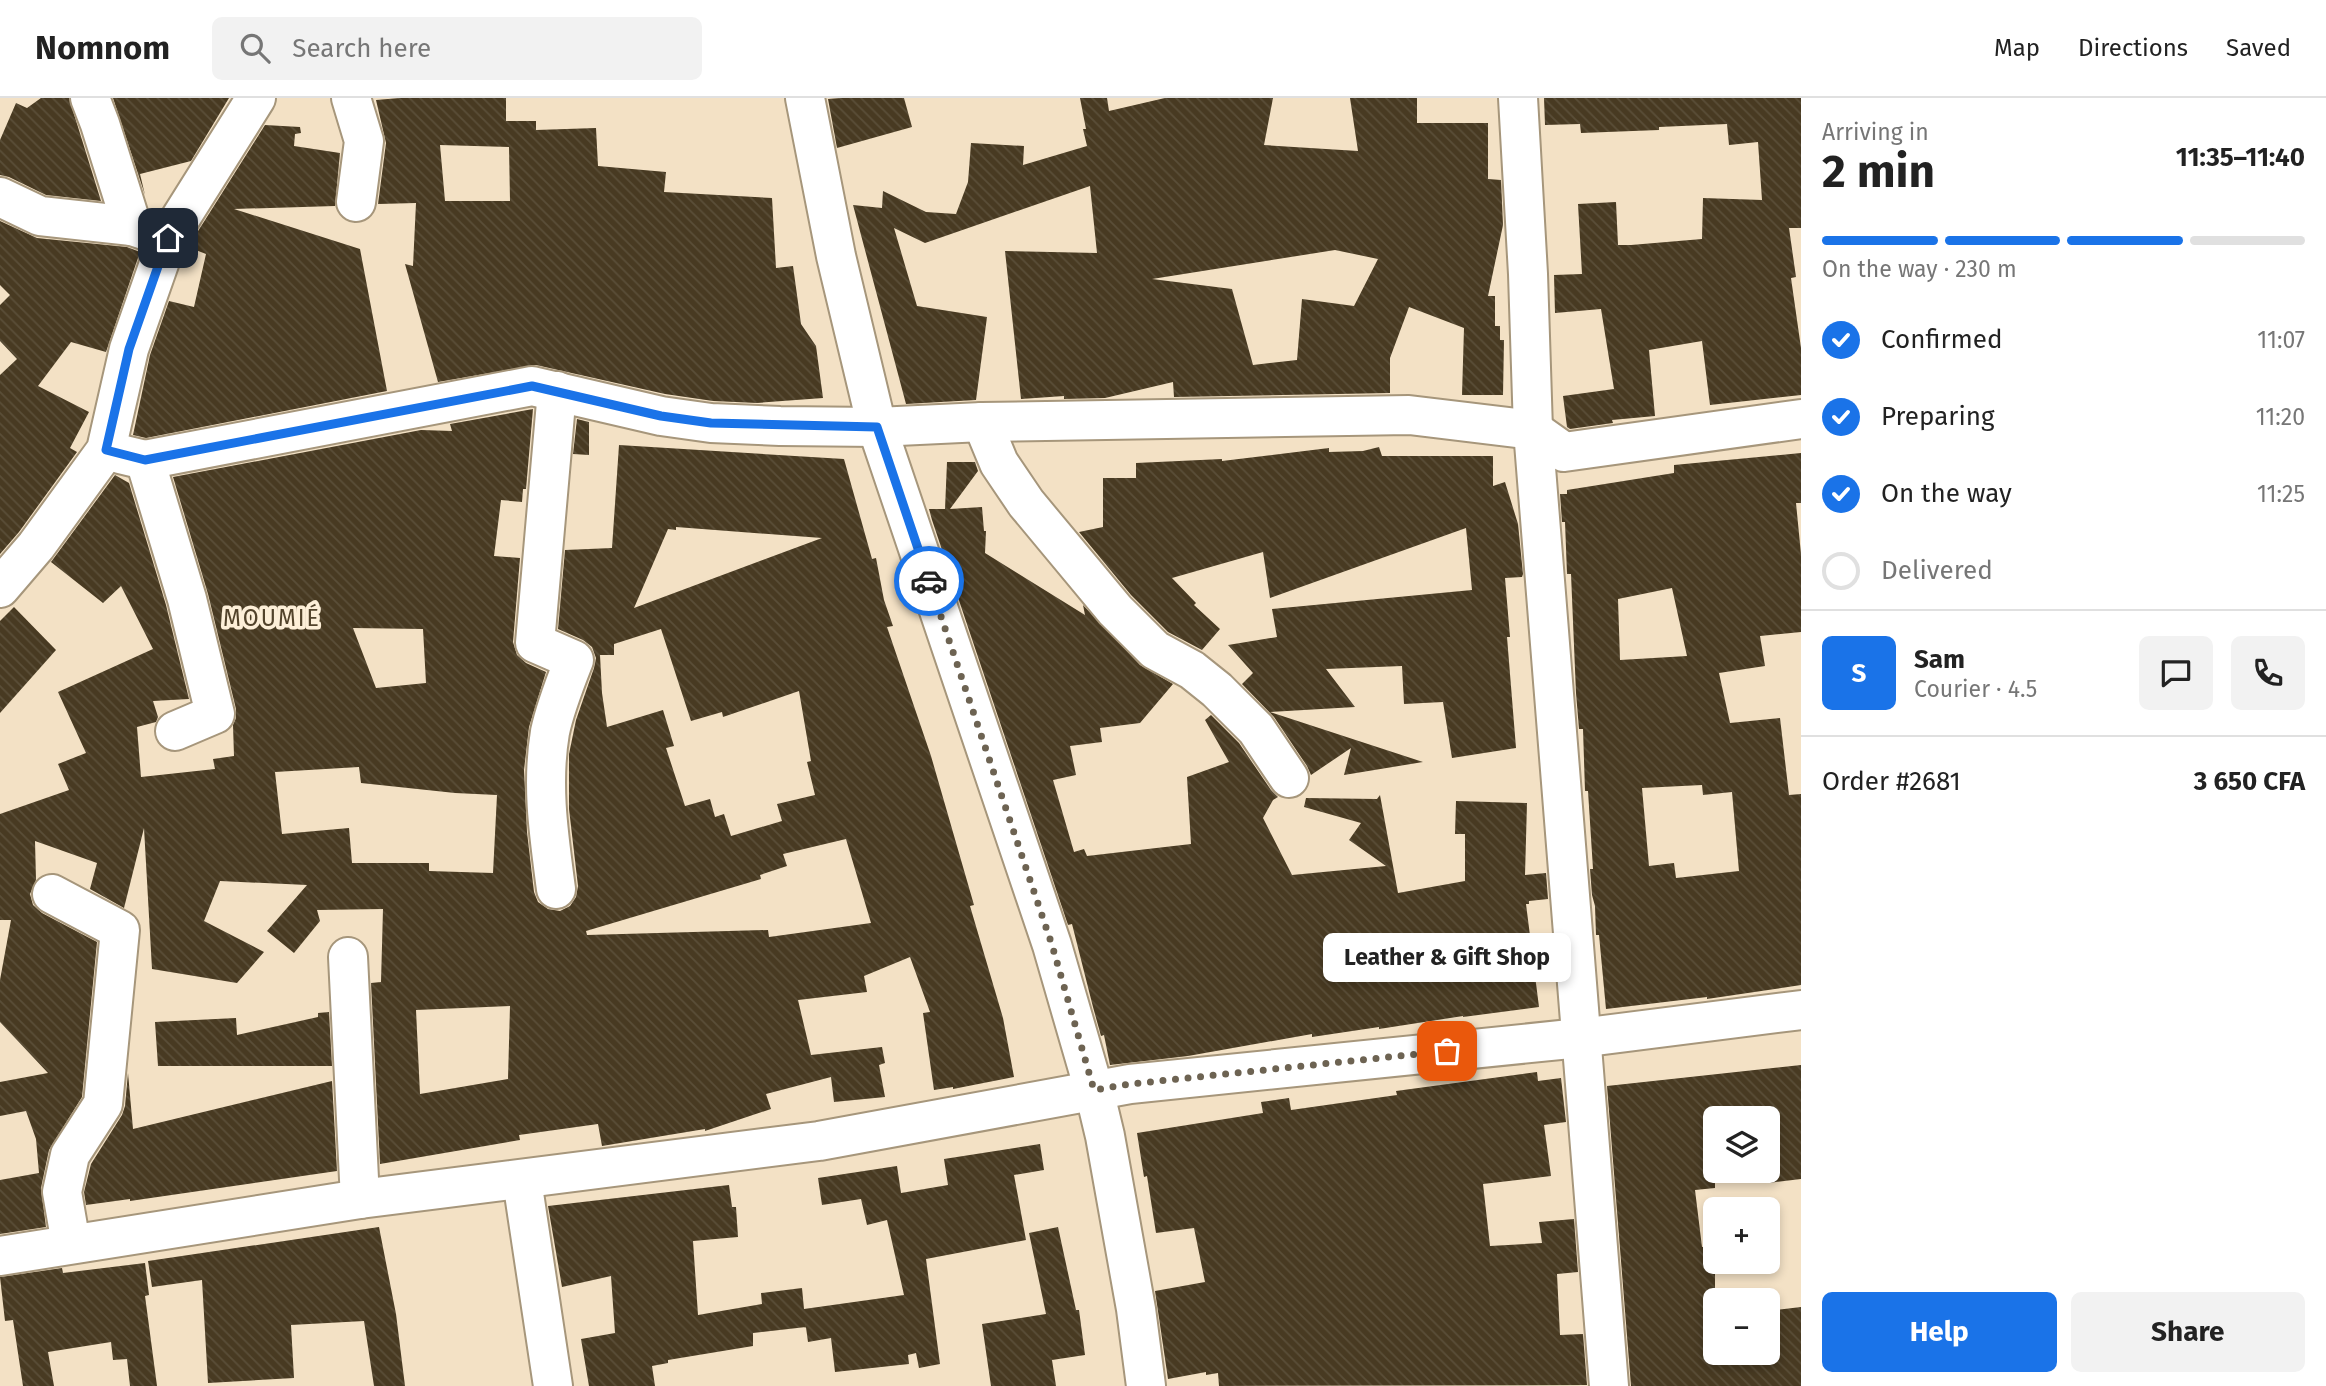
<!DOCTYPE html>
<meta charset="utf-8">
<style>
:root{--surface:#fff;--page:#f2f2f2;--text:#222;--muted:#767676;--line:#e0e0e0;--accent:#1a73e8}
body{margin:0;font-family:"Fira Sans",sans-serif;background:var(--page);color:var(--text);height:100vh;display:flex;flex-direction:column;font-size:26px;white-space:nowrap}
*{box-sizing:border-box;margin:0}
p{font-size:23px;color:var(--muted)}
.icon{flex:none;width:38px;height:38px;fill:none;stroke:currentColor;stroke-width:2;stroke-linecap:round;stroke-linejoin:round}
.map{position:relative;flex:1;overflow:hidden}
.panel{display:flex;flex-direction:column;background:var(--surface);width:525px}
.panel>*{flex:none}
.fabs{position:absolute;left:1703px;top:1008px;display:grid;gap:14px}
.fabs a{display:grid;place-items:center;width:77px;height:77px;border-radius:10px;background:var(--surface);box-shadow:0 4px 10px #0003;font-size:35px}
.pin{position:absolute;display:grid;place-items:center;width:60px;height:60px;color:#fff;margin:-30px;border-radius:14px;box-shadow:0 4px 10px #0006}
.courier{position:absolute;display:grid;place-items:center;width:70px;height:70px;margin:-35px;border:5px solid #1a73e8;border-radius:50%;background:#fff;color:#222;box-shadow:0 2px 9px #0007}
.bubble{position:absolute;height:49px;border-radius:10px;background:var(--surface);box-shadow:0 4px 10px #0003;font-size:23px;font-weight:700;line-height:49px;text-align:center}
.summary em{font-style:normal;font-weight:700}
.summary div{display:flex;flex-direction:column-reverse}
.summary{display:flex;align-items:center;justify-content:space-between;height:119px;padding:0 21px}
h1{font-size:46px;font-weight:700;line-height:52px}
.bar{display:grid;grid-template-columns:repeat(4,1fr);gap:10px 7px;align-content:center;height:84px;padding:0 21px}
.bar i{height:9px;border-radius:5px;background:var(--line)}
.bar .on{background:var(--accent)}
.bar p{grid-column:span 4}
.line{display:flex;align-items:center;gap:18px;padding:0 21px;border-top:2px solid var(--line)}
.line div{flex:1}
.round{display:grid;place-items:center;flex:none;width:74px;height:74px;border-radius:10px;background:var(--page)}
ol{padding:0 21px;list-style:none}
li{display:flex;align-items:center;gap:21px;height:77px}
li p{margin-inline-start:auto}
li .icon{padding:7px;border-radius:50%;background:var(--accent);color:#fff;stroke-width:4}
li:last-child{color:var(--muted)}
li i{width:38px;height:38px;border:4px solid var(--line);border-radius:50%}
.action{display:flex;gap:14px;margin-top:auto;padding:14px 21px}
.action a{flex:1;height:80px;border-radius:10px;background:var(--accent);color:#fff;font-size:28px;font-weight:700;line-height:80px;text-align:center}
.action a+a{background:var(--page);color:var(--text)}
header{display:flex;align-items:center;gap:42px;box-sizing:border-box;height:98px;padding:0 35px;background:var(--surface);border-bottom:2px solid var(--line)}
header strong{font-size:33px}
nav{display:flex;gap:38px;margin-inline-start:auto;font-size:24px}
.search{width:490px;height:63px;background:var(--page);display:flex;align-items:center;gap:18px;box-sizing:border-box;padding:0 24px;border-radius:10px;color:var(--muted);font-size:26px}
main{display:flex;flex:1;min-height:0}
.map>svg:first-child{display:block}
.building{fill:url(#building-back-hatch);fill-rule:evenodd}
.lines{fill:none;stroke-linecap:round;stroke-linejoin:round}
.street-casing{stroke:#a6967b;stroke-width:42}
.street{stroke:#fff;stroke-width:38}
.done{stroke:#6d6352;stroke-width:7;stroke-dasharray:0 12.6}
.route{stroke:#1a73e8;stroke-width:9}
.labels{text-anchor:middle;dominant-baseline:central;stroke-width:7;stroke-linejoin:round;paint-order:stroke}
.neighbourhood-label{font-size:23px;letter-spacing:2px;fill:#52432b;stroke:#fdefd8}
</style>
<header>
<strong>Nomnom</strong>
<div class="search"><svg class="icon" aria-label="search" viewBox="0 0 24 24"><circle cx="10" cy="10" r="6"/><path d="M15 15l6 6"/></svg>Search here</div>
<nav><a>Map</a><a>Directions</a><a>Saved</a></nav>
</header>
<main>
<div class="map">
<svg width="1801" height="1288" viewBox="0 0 1801 1288">
<defs>
<pattern id="building-back-hatch" width="6" height="6" patternUnits="userSpaceOnUse" patternTransform="scale(1.75)"><rect width="6" height="6" fill="#483a22"/><path d="M-1 5l2 2M0 0l6 6M5-1l2 2" fill="none" stroke="#5a4e38"/></pattern>
</defs>
<rect width="100%" height="100%" fill="#f3e1c5"/>
<!-- building -->
<g class="building">
<path d="M41,0H69L101,103L46,97L9,79L0,77V42L16,5L27,10Z"/>
<path d="M113,0H229L191,63L140,76L145,97Z"/>
<path d="M400,0H506V23H536V32L596,30L598,68L666,74L664,94L772,100L776,170L793,168L801,226L816,248L823,300L757,305L713,303L665,296L536,267L438,284L405,166L413,168L416,105L378,106L386,45L376,2ZM440,47L509,49L510,103H445Z"/>
<path d="M841,0H904L912,29L837,50L828,1Z"/>
<path d="M1080,0H1107L1109,13L1165,0H1273L1264,47L1358,53L1350,0H1417V25H1488V81L1501,82L1503,127L1488,198H1495V228H1500V242H1504L1503,297H1462L1464,230L1409,209L1390,260V295L1174,299L1173,284L1105,300L1064,301V298L1021,301L1005,153L1097,155L1090,88L925,145L894,130L917,208L987,219L976,302L906,306L853,107L882,110L883,93L926,114L956,116L968,84L971,45L1024,48L1023,67L1087,48L1083,31H1086ZM1335,152L1378,161L1354,208L1302,201L1297,262L1253,267L1232,191L1152,181Z"/>
<path d="M1544,0H1801V130H1789L1796,179L1791,180L1801,250V297L1710,307L1702,243L1649,252L1655,318L1612,322L1613,325L1570,331L1567,329L1563,298L1614,291L1601,211L1555,215L1554,177L1582,176L1578,106L1616,104L1618,147H1631L1702,141L1703,100L1762,102L1758,44L1729,47L1727,26L1659,29V32L1581,35L1580,26L1545,27Z"/>
<path d="M265,27L300,29L301,35L295,36L294,48L340,55L335,108L234,111L360,151L387,293L146,340L133,337L150,257L169,203L194,209L206,156L188,149Z"/>
<path d="M0,123L37,140L127,149L140,154L106,254L71,244L38,288L89,314L70,350L77,354L19,434L0,456V277L17,261L0,243V207L10,197L0,187Z"/>
<path d="M533,311L526,391H523L522,404L501,402L494,458L520,460L513,544L517,557L526,565L546,574L529,629L524,672L527,734L534,794L538,804L548,811L560,813L570,808L576,799L578,788L569,711V656L576,622L594,570L596,560L592,549L583,542L558,531L565,452L612,450L619,347L844,361L872,461L876,460L884,502L893,528L887,529L931,658L974,807L970,808L1003,920L1014,979L953,991V989L934,992L923,915L930,914L910,859L864,878L867,894L798,902L811,957L882,949L885,965L879,967L885,999L834,1004L831,979L766,996L771,1011L705,1033V1031L602,1048L598,1026L519,1037L520,1042L380,1066L371,885L381,884L383,811L317,812L320,823L294,855L267,833L307,787L220,783L204,823L264,854L237,885L152,871L144,730L124,810L90,791L97,765L35,743L36,782L30,796L33,807L42,815L97,844L82,999L49,1052L41,1090L46,1129L0,1136V1082L39,1075L36,1041L26,1013L0,1018V984L48,975L0,924V882L11,822H0V716L69,692L58,666L86,655L58,594L153,551L121,488L103,505L51,464L115,377L129,385L166,507L189,601L153,603L158,619L156,624L137,629L141,679L215,671L213,661L234,658L233,627L236,620V611L208,496L173,379L421,332L452,333L450,326ZM676,429L822,440L634,510L668,431L676,432ZM353,530L423,531L426,585L376,590ZM661,531L691,623L722,614L723,619L799,593L811,663L807,664L815,697L777,706L782,723L731,738L724,716L715,719L710,701L685,708L666,650L674,648L663,612L607,629L602,595L600,557H614V546ZM359,669L361,685L455,695L497,697L493,775L429,773V765H352L349,730L282,736L275,674ZM846,741L871,825L769,839L768,832L587,837L586,833L761,781L760,777L787,768L783,756ZM510,908L508,981L420,996L416,912Z"/>
<path d="M577,321L589,324V357L573,356Z"/>
<path d="M1379,349L1382,358H1493V388L1505,384L1518,426L1523,476L1522,479L1505,480L1510,539H1507L1516,650L1452,660L1443,604L1404,606L1402,568L1326,571L1355,609L1270,614L1423,664L1344,677L1351,650L1311,677L1307,668L1274,619L1242,586L1253,575L1228,547L1277,539L1272,511L1472,492L1466,430L1270,500L1263,454L1172,480L1196,505L1194,507L1220,531L1202,552L1168,534L1131,497L1079,434L1103,429V380H1136V365L1222,361V363L1329,350V354L1363,353Z"/>
<path d="M1801,355V405H1796L1801,456V534L1760,538L1765,568L1719,575L1730,625L1780,620L1789,697L1801,696V887L1707,901V899L1606,911L1599,837H1596L1595,808L1592,797L1590,771H1593L1588,693H1585L1583,631H1579L1576,595L1571,476H1567L1565,424H1562L1560,396H1567V392L1674,375V367ZM1672,490L1687,558L1620,562L1618,501ZM1702,687L1703,697L1732,694L1739,773L1676,780L1674,765L1649,768L1642,690Z"/>
<path d="M947,364H975L978,373L950,411L982,409L984,433H986L985,455L1085,517L1083,507L1140,567L1173,586L1140,625L1100,630L1102,644L1070,648L1076,677L1053,682L1074,754L1084,751L1087,758L1191,746L1187,679L1229,664L1205,622L1211,617L1239,645L1271,692L1278,699L1273,702L1263,720L1292,777L1386,768L1349,742L1361,725L1304,709L1306,700L1377,701L1380,697L1398,795L1465,783V736H1455L1456,703L1527,705L1525,777L1546,775L1548,801L1529,803V806H1526L1539,909L1463,919V918L1379,931V929L1312,939V936L1188,958L1110,967L1104,937L1101,938L1093,909L1072,826L1068,827L932,422L929,411H945Z"/>
<path d="M14,509L56,552L0,615V523Z"/>
<path d="M329,914L332,968H158L155,924L236,920L237,937L318,919V915Z"/>
<path d="M1801,967V1081L1768,1085V1020H1715V1090L1695,1092L1702,1149L1715,1147V1255H1768V1213L1801,1209V1288H1631L1607,988Z"/>
<path d="M1537,974L1538,983L1561,980L1566,1024L1544,1027L1551,1078L1483,1086L1490,1148L1542,1145L1539,1124L1574,1121L1578,1174L1557,1176L1560,1237L1583,1236L1587,1287L1219,1288L1218,1275L1206,1277V1274L1168,1281L1155,1193L1205,1184L1194,1130L1156,1135L1147,1078L1144,1079L1137,1035L1263,1015L1261,1004L1289,1000L1291,1012L1397,997L1396,993Z"/>
<path d="M128,975L133,1031L332,983L337,1073L130,1103V1101L86,1107L84,1094L91,1066L122,1017L125,1008Z"/>
<path d="M1040,1046L1044,1072L1014,1077L1026,1142L926,1161L940,1266L919,1270L916,1255L908,1257L909,1266L835,1274L831,1240L808,1244L805,1222L806,1229L753,1235V1248L668,1262V1265L652,1268L655,1288H589L581,1241L615,1235L611,1178L562,1189L548,1108L729,1087L732,1109H736L738,1139L693,1143L698,1217L762,1206L761,1195L802,1190L804,1211L904,1197L887,1122L867,1127L861,1101L822,1107L818,1080L897,1068L901,1095L948,1087L944,1061Z"/>
<path d="M379,1129L396,1216L405,1288H374L364,1223L291,1227L294,1280L208,1285L202,1182L152,1189L148,1163Z"/>
<path d="M1058,1129L1076,1212H1079L1085,1257L1052,1262L1056,1288H991L982,1226L1046,1216L1029,1135Z"/>
<path d="M145,1165L149,1197L145,1198L157,1288H130L127,1261L113,1262L111,1244L48,1254L54,1288H23L13,1222L5,1223L0,1179L62,1170L63,1175Z"/>
</g>
<g class="lines">
<defs>
<g id="street">
<path d="M90,0L100,26L132,128L168,140"/>
<path d="M351,0L364,43L356,104"/>
<path d="M805,0L836,158L877,329L1052,847L1094,992L1105,1038L1136,1211L1146,1288"/>
<path d="M1518,0L1528,176L1533,332L1609,1288"/>
<path d="M0,99L40,118L132,128"/>
<path d="M982,324L999,365L1026,405L1115,512L1155,552L1192,572L1217,592L1256,631L1289,680"/>
<path d="M120,356L145,362L187,501L215,616L175,633"/>
<path d="M145,362L532,288L661,318L711,325L780,328L877,329L982,324L1409,317L1533,332L1564,354L1801,321"/>
<path d="M0,490L36,448L106,352L129,251L168,140L256,0"/>
<path d="M556,791C549,738 541,687 550,634C555,610 565,585 574,562L535,545L557,293"/>
<path d="M52,796L120,832L103,1006L70,1057L62,1094L71,1146"/>
<path d="M348,859L360,1101"/>
<path d="M522,1082L553,1288"/>
<path d="M0,1158L360,1101L819,1043L1130,986L1580,940L1801,912"/>
</g>
</defs>
<!-- street casing -->
<use href="#street" class="street-casing"/>
<!-- street -->
<use href="#street" class="street"/>
</g>
<g class="lines">
<!-- done -->
<path class="done" d="M929,483L1052,847L1094,992L1130,986L1447,953"/>
<!-- route -->
<path class="route" d="M168,140L129,251L106,352L145,362L532,288L661,318L711,325L877,329L929,483"/>
</g>
<g class="labels">
<!-- neighbourhood labels -->
<g class="neighbourhood-label">
<text x="272" y="520">MOUMIÉ</text>
</g>
</g>
</svg>
<div class="fabs">
<a><svg class="icon" aria-label="layers" viewBox="0 0 24 24"><path d="M12 4l9 5-9 5-9-5zM3 14l9 5 9-5"/></svg></a>
<a>+</a>
<a>−</a>
</div>
<div class="pin" style="left:1447px;top:953px;background:#ea580c"><svg class="icon" aria-label="bag" viewBox="0 0 24 24"><path d="M5 8h14l-1 12H6zM9 8a3 3 0 0 1 6 0"/></svg></div>
<div class="pin" style="left:168px;top:140px;background:#1f2937"><svg class="icon" aria-label="home" viewBox="0 0 24 24"><path d="M3 11l9-7 9 7M6 9v11h12V9"/></svg></div>
<div class="courier" style="left:929px;top:483px"><svg class="icon" aria-label="car" viewBox="0 0 24 24"><path d="M5 17H2v-5l4-1 3-4h7l3 4 3 1v5h-3M9 17h6M6 11h13"/><circle cx="7" cy="17" r="2"/><circle cx="17" cy="17" r="2"/></svg></div>
<div class="bubble" style="left:1323px;top:835px;width:248px">Leather &amp; Gift Shop</div>
</div>
<section class="panel">
<div class="summary"><div><h1>2 min</h1><p>Arriving in</p></div><em>11:35–11:40</em></div>
<div class="bar"><i class="on"></i><i class="on"></i><i class="on"></i><i></i><p>On the way · 230 m</p></div>
<ol>
<li><svg class="icon" aria-label="check" viewBox="0 0 24 24"><path d="M5 12l5 5 9-10"/></svg>Confirmed<p>11:07</p></li>
<li><svg class="icon" aria-label="check" viewBox="0 0 24 24"><path d="M5 12l5 5 9-10"/></svg>Preparing<p>11:20</p></li>
<li><svg class="icon" aria-label="check" viewBox="0 0 24 24"><path d="M5 12l5 5 9-10"/></svg>On the way<p>11:25</p></li>
<li><i></i>Delivered</li>
</ol>
<div class="line" style="height:126px"><b class="round" style="background:var(--accent);color:#fff">S</b><div><b>Sam</b><p>Courier · 4.5</p></div><a class="round"><svg class="icon" aria-label="chat" viewBox="0 0 24 24"><path d="M4 5h16v11H9l-5 4z"/></svg></a><a class="round"><svg class="icon" aria-label="phone" viewBox="0 0 24 24"><path d="M5 4h4l2 5-3 2q2 4 5 5l2-3 5 2v4C11 20 4 13 5 4z"/></svg></a></div>
<div class="line" style="height:91px"><div>Order #2681</div><b>3 650 CFA</b></div>
<div class="action"><a>Help</a><a>Share</a></div>
</section>
</main>
